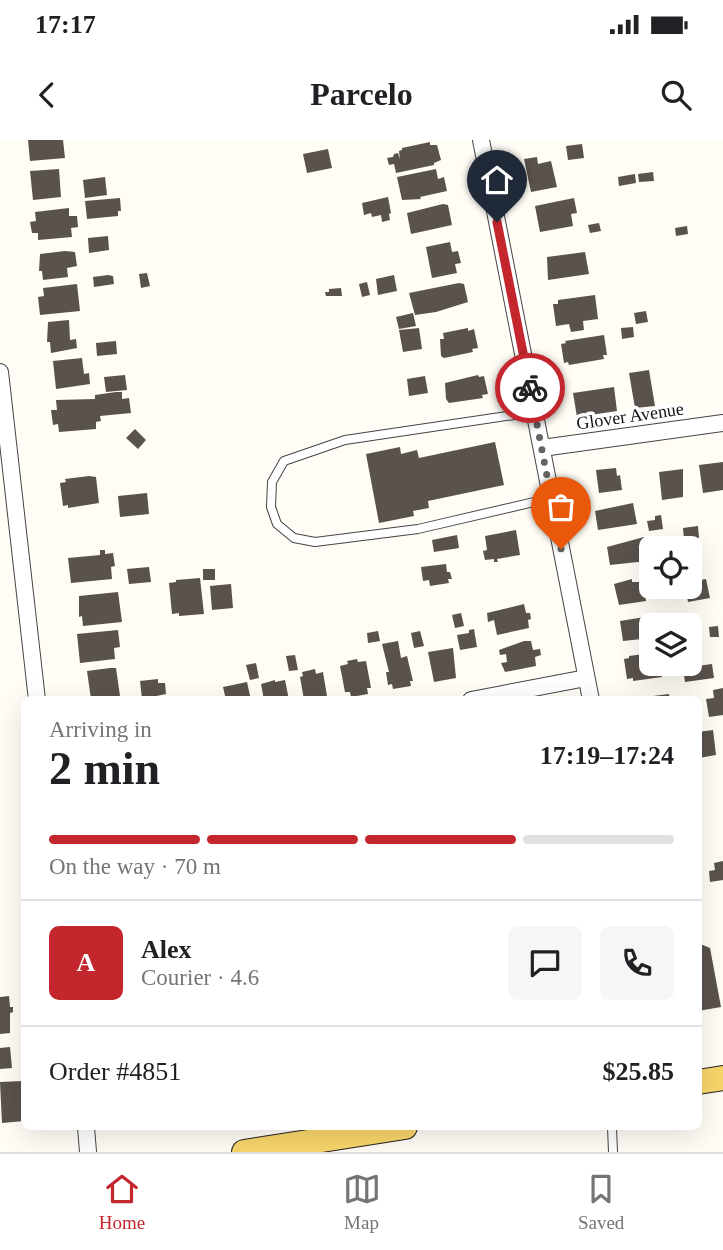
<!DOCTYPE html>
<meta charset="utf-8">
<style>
:root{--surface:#fff;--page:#f6f6f6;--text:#202124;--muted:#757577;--line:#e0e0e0;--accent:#c4262e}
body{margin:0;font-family:"Times New Roman",serif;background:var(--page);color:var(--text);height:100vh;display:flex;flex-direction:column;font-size:26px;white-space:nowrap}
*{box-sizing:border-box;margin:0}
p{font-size:23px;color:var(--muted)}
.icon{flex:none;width:38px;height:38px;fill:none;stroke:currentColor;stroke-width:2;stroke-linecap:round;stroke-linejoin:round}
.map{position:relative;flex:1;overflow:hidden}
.drawer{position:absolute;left:21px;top:556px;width:681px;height:434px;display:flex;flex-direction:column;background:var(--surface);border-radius:10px;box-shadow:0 7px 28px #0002}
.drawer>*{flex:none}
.tools{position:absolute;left:639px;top:396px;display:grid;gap:14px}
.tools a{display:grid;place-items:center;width:63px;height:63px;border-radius:10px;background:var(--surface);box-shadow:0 7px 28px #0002;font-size:35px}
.pin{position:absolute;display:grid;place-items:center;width:60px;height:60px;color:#fff;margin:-72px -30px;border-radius:50% 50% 50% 0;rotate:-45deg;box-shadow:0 0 7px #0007}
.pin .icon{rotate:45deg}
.courier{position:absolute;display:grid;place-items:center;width:70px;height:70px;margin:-35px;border:5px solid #c4262e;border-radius:50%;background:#fff;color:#222;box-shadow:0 2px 9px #0007}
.summary em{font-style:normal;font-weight:800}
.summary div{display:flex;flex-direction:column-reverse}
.summary{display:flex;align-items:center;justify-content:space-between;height:119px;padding:0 28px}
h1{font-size:46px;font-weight:800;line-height:52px}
.bar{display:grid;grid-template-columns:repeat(4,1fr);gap:10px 7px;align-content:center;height:84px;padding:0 28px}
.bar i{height:9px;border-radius:5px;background:var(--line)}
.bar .active{background:var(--accent)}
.bar p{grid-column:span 4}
.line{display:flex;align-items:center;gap:18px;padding:0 28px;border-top:2px solid var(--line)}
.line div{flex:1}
.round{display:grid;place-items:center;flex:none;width:74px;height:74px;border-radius:10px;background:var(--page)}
.status{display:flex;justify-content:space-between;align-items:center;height:49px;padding:0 35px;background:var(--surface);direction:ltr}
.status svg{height:19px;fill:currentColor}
header{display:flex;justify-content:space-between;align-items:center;height:91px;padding:0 28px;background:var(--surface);font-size:32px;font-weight:800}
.tab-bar{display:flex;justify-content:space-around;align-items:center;height:98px;border-top:2px solid var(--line);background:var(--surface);font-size:19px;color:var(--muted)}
.tab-bar a{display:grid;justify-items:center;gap:4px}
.tab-bar .active{color:var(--accent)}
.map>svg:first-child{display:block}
.building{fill:#5a524d}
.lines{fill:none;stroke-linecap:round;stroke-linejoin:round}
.lane-casing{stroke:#444;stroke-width:10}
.street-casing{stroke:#444;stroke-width:18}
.primary-casing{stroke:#222;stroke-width:26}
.lane{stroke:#fff;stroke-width:8}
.street{stroke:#fff;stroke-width:16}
.primary{stroke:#f9d66b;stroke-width:24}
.done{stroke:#646461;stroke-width:7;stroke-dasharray:0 12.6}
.route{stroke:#c4262e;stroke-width:9}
.labels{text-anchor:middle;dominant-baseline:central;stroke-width:7;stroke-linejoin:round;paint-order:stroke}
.street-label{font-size:18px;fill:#111;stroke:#fff}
</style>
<div class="status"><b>17:17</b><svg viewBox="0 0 49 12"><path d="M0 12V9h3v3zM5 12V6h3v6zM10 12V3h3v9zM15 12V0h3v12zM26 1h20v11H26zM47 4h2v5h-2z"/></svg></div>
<header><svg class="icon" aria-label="back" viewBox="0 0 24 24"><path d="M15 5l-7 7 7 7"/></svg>Parcelo<svg class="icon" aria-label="search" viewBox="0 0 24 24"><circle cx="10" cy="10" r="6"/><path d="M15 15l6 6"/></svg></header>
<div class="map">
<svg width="723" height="1012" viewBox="0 0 723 1012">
<rect width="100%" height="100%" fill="#fffdf5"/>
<!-- building -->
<g class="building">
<path d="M28,0H63L65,18L30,21Z"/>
<path d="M430,2V5H437L441,20L434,23V25L396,33L394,24L389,25L387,18L393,17L394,14L398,13L400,19L399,11L402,10V8Z"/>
<path d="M582,4L584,18L568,20L566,6Z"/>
<path d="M328,9L332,28L307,33L303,14Z"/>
<path d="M537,17L538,24L551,21L557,47L531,52L524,19Z"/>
<path d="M59,29L61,57L33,60L30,31Z"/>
<path d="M436,29L438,39L444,37L447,51L420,57L421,59L402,60L397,37Z"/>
<path d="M653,32L654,41L639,42L638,34Z"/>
<path d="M635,34L636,43L619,46L618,37Z"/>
<path d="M105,37L107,55L85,58L83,40Z"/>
<path d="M388,57L391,73L389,74L390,80L382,82L381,75L372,77L371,73L364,75L362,63Z"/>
<path d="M120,58L121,71H118V76L87,79L85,61Z"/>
<path d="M574,58L577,73L571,74L573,86L540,92L535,66Z"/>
<path d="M443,64L448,65L452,85L411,94L407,73Z"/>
<path d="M69,68V76H77L78,87L71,88L72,97L38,100V93H32L30,82L36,81L35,72Z"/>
<path d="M599,83L601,91L590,93L588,85Z"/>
<path d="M687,86L688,94L676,96L675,88Z"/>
<path d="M108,96L109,110L89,113L88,98Z"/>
<path d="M450,102L452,112L458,111L461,123L455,124L457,133L432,138L426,107Z"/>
<path d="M65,111L75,112L77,126L67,128L68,137L43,140L42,131H39L40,114Z"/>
<path d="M585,112L589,134L548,140L547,117Z"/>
<path d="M147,133L150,146L141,148L139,134Z"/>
<path d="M108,135L113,136L114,144L94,147L93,137Z"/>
<path d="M394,135L397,151L378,155L376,139Z"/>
<path d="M367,142L370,155L362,157L359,144Z"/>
<path d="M459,143L464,144L468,162L436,172L415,175L409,153Z"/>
<path d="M77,144L80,171L40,175L38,157L44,156L43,148Z"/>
<path d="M341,148L342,156H326L325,152H329V149Z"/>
<path d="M595,155L598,179L583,181L584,190L571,192L569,184L556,186L553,164H558V160Z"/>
<path d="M646,171L648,182L636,184L634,173Z"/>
<path d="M413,173L416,186L399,189L396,177Z"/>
<path d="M69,180L70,200L76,199L77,208L51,213L50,202H47L48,182Z"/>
<path d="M633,187L634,197L622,199L621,188Z"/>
<path d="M419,188L422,209L403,212L399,190Z"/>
<path d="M468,188V191L474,189L478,208L472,209L473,212L444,218L441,216L440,199H444L443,193Z"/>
<path d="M604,195L607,215H603L604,219L569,225L568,222L564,223L561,204L566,203L565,201Z"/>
<path d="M116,201L117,214L97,216L96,203Z"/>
<path d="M82,218L84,234L89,233L90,244L56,249L53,221Z"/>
<path d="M649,230L655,266L635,268L629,233Z"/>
<path d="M125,235L127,250L106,252L104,237Z"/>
<path d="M478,235L479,237L484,236L488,254L482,255L483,258L449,263L446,259L445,243Z"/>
<path d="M425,236L428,253L409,256L407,239Z"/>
<path d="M614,247L617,271L577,277L573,253Z"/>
<path d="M116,252H122V259L129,258L131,273L100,276L101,281L96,282V289L59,292L58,284L53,285L51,270H57L56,260L95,259V255Z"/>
<path d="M135,289L146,300L138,309L126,298Z"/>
<path d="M495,302L504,345L428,361L429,368L413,371L414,376L379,383L366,314L400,307L401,314L417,310L419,318Z"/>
<path d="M723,322V350L703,353L699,325Z"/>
<path d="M616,328L617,336L620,335L622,350L599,353L596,330Z"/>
<path d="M683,329V357L662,360L659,332Z"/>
<path d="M89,336L96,337L99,363L68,368V365L63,366L60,343L66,342L65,339Z"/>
<path d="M147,353L149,374L120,377L118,356Z"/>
<path d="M633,363L637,384L598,390L595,371Z"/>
<path d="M661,375L663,389L649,391L647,381L655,380V376Z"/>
<path d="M698,386L699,398L684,399L683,388Z"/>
<path d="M516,390L520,415L497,419L498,422H494V419L485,420L483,411L487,410L485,396Z"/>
<path d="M457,395L459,408L434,412L432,400Z"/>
<path d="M644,397V399L652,398L653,408H651V413H646L647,421L610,425L607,407Z"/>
<path d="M100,410H105V414L113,413L115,426L111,427L112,439L71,443L68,418L100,415Z"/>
<path d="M446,424L447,432H450L452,439H448L449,443L430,446L429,440L423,441L421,427Z"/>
<path d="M149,427L151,442L129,444L127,429Z"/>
<rect x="203" y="429" width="12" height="11"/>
<path d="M200,438L204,474L179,476V473L172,474L169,443L176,442V440Z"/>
<path d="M632,439V442H650L652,453L645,454L646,461L619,465L614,444Z"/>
<path d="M706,439L710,458L688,462L685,446H690V442Z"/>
<path d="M231,444L233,468L212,470L210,446Z"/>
<path d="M118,452L122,482L83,486L82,476L79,477V456Z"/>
<path d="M524,464L526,473H530L531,479L528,480L529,488L497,495L494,480L488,482L487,473Z"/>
<path d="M461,473L464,486L455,488L452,475Z"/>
<path d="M651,476V498L623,501L620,481Z"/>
<path d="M718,486L719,497H710L709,487Z"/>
<path d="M474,489L477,507L460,510L457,495L469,493V490Z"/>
<path d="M118,490L120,507L114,508L115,519L80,523L77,494Z"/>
<path d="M378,491L380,501L368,503L367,493Z"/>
<path d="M420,491L424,506L414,508L411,493Z"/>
<path d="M398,501L401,518L407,516L413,541H410L411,546L393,549L392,544L388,545L386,532H389L382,504Z"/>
<path d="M524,501H531L533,510L540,509L541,515L535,517L536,526L505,532L501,523L507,522L506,514L500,515L499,510Z"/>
<path d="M453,508L456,538L434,542L428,512Z"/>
<path d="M651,513V523H660L662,537L633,541V538L627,539L624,519L629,518V516Z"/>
<path d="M295,515L298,530L289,531L286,516Z"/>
<path d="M357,519L358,522L366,521L371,548H367L368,554L351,557L350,552H345L340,526L348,524L347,521Z"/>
<path d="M256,523L259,538L250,540L246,525Z"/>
<path d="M712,524L714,538L685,542L683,528Z"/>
<path d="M110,528H116L120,556L91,559L87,531Z"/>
<path d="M315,529L316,534L323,532L327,556L316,560H304L300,537L303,536L302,532Z"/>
<path d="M158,539V543H165L166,554L142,559L140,541Z"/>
<path d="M275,540V542L285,540L289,560H264L261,544Z"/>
<path d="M247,542L251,560H226L223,547Z"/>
<path d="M723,548V575L709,577L706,559L714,558L713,550Z"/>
<path d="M669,554L670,560H637V558Z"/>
<path d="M713,590L716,615L699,618L698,592Z"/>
<path d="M723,721V740L710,742L709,731L715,730L714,723Z"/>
<path d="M703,805L710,808L721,867L698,871V806Z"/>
<path d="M9,856L10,867H13V872L10,873V893L0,894V857Z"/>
<path d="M10,907L12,928L0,929V908Z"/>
<path d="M23,941L24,981L2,983L0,942Z"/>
</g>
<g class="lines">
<defs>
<g id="lane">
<path d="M534,272L345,300L284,321L272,342L271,367L277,384L294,398L315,402L418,389L551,358"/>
<path d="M612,987L613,1012"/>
</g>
<g id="street">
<path d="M481,0L591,560"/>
<path d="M0,232L37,560"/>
<path d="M542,308L723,283"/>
<path d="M471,560L586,538"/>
<path d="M86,987L88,1012"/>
</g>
<g id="primary">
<path d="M698,942L723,938"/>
<path d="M244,1012L405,987"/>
</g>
</defs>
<!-- lane casing -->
<use href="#lane" class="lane-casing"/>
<!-- street casing -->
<use href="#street" class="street-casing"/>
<!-- primary casing -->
<use href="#primary" class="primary-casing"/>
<!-- lane -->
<use href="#lane" class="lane"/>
<!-- street -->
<use href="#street" class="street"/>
<!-- primary -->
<use href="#primary" class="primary"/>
</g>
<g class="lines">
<!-- done -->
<path class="done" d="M530,248L561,409"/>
<!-- route -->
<path class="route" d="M497,82L530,248"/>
</g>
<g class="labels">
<!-- street labels -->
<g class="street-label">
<text transform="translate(630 276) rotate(-8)">Glover Avenue</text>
</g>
</g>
</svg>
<div class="tools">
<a><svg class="icon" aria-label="locate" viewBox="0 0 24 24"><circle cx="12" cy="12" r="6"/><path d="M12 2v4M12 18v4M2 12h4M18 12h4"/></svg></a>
<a><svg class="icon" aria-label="layers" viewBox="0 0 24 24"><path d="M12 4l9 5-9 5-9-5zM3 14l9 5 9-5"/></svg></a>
</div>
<div class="pin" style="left:561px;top:409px;background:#ea580c"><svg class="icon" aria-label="bag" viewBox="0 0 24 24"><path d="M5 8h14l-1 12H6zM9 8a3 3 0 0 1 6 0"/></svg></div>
<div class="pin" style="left:497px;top:82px;background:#1f2937"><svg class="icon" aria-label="home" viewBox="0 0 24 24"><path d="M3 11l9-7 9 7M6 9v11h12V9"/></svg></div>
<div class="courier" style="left:530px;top:248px"><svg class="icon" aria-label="bike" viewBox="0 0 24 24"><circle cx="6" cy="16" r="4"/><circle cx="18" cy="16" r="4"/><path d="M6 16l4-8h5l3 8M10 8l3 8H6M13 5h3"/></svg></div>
<section class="drawer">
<div class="summary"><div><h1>2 min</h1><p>Arriving in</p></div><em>17:19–17:24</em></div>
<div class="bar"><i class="active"></i><i class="active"></i><i class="active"></i><i></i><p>On the way · 70 m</p></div>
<div class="line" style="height:126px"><b class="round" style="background:var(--accent);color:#fff">A</b><div><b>Alex</b><p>Courier · 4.6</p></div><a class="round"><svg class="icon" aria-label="chat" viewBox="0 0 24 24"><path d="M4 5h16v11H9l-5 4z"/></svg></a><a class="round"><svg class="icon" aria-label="phone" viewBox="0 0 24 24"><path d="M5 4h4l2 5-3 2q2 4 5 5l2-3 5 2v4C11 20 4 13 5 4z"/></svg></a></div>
<div class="line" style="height:91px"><div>Order #4851</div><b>$25.85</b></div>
</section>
</div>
<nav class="tab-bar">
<a class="active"><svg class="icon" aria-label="home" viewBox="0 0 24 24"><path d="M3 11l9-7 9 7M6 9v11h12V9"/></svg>Home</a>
<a><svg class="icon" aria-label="map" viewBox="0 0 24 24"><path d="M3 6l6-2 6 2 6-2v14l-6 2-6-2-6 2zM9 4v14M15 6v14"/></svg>Map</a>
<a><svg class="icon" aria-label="saved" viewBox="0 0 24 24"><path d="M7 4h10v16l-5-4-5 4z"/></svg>Saved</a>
</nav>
